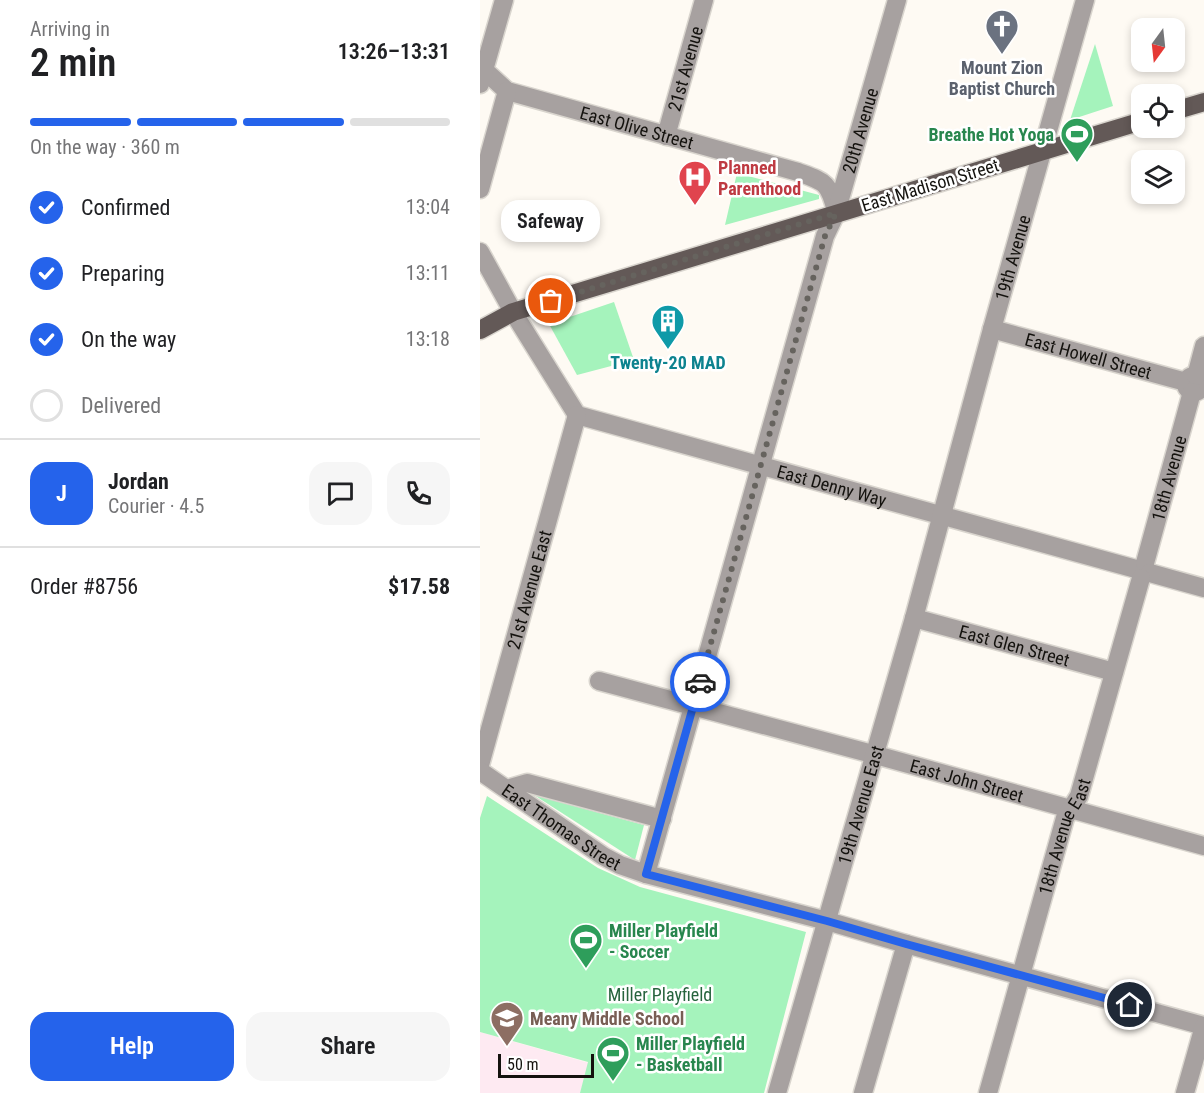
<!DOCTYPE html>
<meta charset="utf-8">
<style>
:root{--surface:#fff;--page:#f6f6f6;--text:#202124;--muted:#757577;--line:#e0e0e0;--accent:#2563eb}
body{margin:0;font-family:"Roboto Condensed",sans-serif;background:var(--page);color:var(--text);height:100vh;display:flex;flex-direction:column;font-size:22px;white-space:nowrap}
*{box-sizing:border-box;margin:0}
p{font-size:20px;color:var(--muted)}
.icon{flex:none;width:33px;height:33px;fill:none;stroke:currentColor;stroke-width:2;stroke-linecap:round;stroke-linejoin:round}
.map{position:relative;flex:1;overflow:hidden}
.panel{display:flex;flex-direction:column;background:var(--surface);width:480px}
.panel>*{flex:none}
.needle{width:39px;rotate:195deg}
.tools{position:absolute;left:651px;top:18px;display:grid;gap:12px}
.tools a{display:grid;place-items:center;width:54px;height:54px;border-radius:12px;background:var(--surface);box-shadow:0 3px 9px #0003;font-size:30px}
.scale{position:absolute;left:18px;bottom:15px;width:96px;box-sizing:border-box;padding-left:6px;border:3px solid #14120e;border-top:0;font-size:16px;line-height:21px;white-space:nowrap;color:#14120e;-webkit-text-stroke:4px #fff;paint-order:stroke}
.pin{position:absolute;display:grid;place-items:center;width:51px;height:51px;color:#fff;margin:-26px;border:3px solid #fff;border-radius:50%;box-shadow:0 2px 6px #0007}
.courier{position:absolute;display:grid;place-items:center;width:60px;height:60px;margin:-30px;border:4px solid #2563eb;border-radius:50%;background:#fff;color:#222;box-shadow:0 2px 8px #0007}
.bubble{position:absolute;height:42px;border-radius:18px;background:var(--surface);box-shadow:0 3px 9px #0003;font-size:20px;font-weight:600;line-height:42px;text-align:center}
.headline em{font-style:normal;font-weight:600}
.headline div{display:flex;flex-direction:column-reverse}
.headline{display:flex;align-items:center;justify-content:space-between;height:102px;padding:0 30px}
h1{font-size:39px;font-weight:600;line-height:45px}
.bar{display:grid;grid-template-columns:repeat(4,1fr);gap:9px 6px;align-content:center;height:72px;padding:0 30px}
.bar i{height:8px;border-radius:4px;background:var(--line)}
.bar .current{background:var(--accent)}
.bar p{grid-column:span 4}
.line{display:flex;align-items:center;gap:15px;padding:0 30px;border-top:2px solid var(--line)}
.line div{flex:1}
.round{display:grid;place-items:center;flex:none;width:63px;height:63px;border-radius:18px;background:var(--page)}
ol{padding:0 30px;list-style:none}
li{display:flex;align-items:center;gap:18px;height:66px}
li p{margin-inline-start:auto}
li .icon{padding:6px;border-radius:50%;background:var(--accent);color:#fff;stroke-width:4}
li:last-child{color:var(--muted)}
li i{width:33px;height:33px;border:3px solid var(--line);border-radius:50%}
.action{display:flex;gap:12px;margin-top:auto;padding:12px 30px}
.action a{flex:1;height:69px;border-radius:18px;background:var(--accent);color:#fff;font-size:24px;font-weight:600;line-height:69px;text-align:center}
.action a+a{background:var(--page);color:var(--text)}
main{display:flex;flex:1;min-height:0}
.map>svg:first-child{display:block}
.education{fill:#feeaf2}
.green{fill:#a5f3bc}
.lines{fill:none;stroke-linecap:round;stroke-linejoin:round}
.minor-casing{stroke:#d9d5ce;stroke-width:21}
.major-casing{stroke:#d9d5ce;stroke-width:21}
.minor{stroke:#a7a1a0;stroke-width:18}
.major{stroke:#635957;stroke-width:18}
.done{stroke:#66635e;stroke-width:6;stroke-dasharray:0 10.8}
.route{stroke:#2563eb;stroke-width:8}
.labels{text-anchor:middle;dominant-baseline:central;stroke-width:5;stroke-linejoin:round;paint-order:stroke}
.worship-label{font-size:18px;font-weight:bold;fill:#5b616d;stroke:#fff}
.street-label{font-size:18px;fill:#14120e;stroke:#fff}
.leisure-label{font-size:18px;font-weight:bold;fill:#27864d;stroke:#fff;text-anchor:start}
.health-label{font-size:18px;font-weight:bold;fill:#be3a42;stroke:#fff;text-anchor:start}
.culture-label{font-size:18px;font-weight:bold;fill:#0d838f;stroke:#fff}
.park-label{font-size:18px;fill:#26643d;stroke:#fff}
.education-label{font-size:18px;font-weight:bold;fill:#785e54;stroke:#fff;text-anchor:start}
</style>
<main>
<section class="panel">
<div class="headline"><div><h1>2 min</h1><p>Arriving in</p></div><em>13:26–13:31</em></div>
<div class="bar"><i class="current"></i><i class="current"></i><i class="current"></i><i></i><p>On the way · 360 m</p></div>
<ol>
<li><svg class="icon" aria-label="check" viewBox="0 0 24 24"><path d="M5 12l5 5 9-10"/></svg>Confirmed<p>13:04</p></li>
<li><svg class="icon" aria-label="check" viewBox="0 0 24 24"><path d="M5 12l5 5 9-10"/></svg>Preparing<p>13:11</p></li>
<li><svg class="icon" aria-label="check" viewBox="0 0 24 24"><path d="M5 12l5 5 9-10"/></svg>On the way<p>13:18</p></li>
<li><i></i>Delivered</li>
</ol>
<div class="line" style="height:108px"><b class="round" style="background:var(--accent);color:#fff">J</b><div><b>Jordan</b><p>Courier · 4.5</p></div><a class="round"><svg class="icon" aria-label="chat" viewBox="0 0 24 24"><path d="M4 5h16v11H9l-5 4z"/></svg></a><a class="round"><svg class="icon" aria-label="phone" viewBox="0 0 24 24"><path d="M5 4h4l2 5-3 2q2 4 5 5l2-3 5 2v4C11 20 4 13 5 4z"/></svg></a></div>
<div class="line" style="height:78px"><div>Order #8756</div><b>$17.58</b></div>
<div class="action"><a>Help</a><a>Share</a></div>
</section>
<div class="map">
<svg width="724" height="1093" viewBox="0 0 724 1093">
<rect width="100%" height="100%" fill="#fefaf3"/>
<!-- education -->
<path class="education" d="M0,1032L109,1063L100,1093H0Z"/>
<!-- green -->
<g class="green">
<path d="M615,44L633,106L590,120Z"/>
<path d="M257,173L339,195V199L245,225Z"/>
<path d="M134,302L154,360L97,375L69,324Z"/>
<path d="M54,795L164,825L155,860Z"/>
<path d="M7,796L118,868L160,887L326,932L284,1093H100L108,1062L0,1032V818Z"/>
</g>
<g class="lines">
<defs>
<g id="minor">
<path id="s1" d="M4,70L27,91L318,172C345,182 349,182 356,211"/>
<path d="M0,84L24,0"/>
<path id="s2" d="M186,136L224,0"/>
<path d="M0,189L27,91"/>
<path id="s3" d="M0,252L33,312L97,415L656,569"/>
<path id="s4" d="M512,329L706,382"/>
<circle cx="714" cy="384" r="8"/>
<path d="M716,376L724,346"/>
<path id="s5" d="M665,563L712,392"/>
<path d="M670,573L724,588"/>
<path id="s6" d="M434,618L634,672"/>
<path id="s7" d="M119,681L396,755L724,846"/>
<path id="s8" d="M0,765L97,415"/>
<path id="s9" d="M0,771L123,856L140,865L166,874L347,921L426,944L724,1026"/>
<path d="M27,789L47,783L182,819"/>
<path id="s10" d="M166,874L345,236L356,213L417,0"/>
<path id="s11" d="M297,1093L434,618L512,329L605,0"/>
<path d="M383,1093L426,944"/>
<path id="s12" d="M508,1093L585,818L599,796L661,578"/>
<path d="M705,1093L724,1026"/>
</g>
<g id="major">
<path d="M694,111L724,102"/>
<path d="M0,330L33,312L662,121"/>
</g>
</defs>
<!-- minor casing -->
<use href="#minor" class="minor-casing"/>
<!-- major casing -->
<use href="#major" class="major-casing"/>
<!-- minor -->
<use href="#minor" class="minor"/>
<!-- major -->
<use href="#major" class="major"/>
</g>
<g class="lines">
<!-- done -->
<path class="done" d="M71,301L356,213L345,236L220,682"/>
<!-- route -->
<path class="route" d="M220,682L166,874L347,921L426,944L650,1005"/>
</g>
<!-- icons -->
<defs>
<symbol id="church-pin" viewBox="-11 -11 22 30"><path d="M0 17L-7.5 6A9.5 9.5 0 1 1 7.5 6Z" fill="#6b7280" stroke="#fff"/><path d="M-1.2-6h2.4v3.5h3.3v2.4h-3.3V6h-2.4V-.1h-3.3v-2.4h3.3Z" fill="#fff"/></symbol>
<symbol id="stadium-pin" viewBox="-11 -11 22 30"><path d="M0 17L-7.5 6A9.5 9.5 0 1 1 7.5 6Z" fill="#2e9e5b" stroke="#fff"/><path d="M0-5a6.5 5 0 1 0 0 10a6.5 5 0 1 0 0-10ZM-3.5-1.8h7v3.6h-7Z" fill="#fff"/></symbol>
<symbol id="hospital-pin" viewBox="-11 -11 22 30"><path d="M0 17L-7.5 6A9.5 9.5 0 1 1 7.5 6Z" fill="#e0444e" stroke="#fff"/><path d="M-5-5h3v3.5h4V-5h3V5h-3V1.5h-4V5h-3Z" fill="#fff"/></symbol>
<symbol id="building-pin" viewBox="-11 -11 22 30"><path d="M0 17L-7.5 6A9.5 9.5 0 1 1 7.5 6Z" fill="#0f9aa8" stroke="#fff"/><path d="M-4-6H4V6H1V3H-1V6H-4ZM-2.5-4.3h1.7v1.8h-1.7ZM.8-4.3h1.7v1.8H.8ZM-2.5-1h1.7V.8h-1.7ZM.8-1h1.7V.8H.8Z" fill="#fff"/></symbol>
<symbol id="school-pin" viewBox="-11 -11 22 30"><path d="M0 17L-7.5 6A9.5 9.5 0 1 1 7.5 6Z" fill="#8d6e63" stroke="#fff"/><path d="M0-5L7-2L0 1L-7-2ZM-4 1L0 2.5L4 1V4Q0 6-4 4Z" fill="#fff"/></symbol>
</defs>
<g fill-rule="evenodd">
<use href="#church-pin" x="503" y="7" width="38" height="52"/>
<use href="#stadium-pin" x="578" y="115" width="38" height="52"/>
<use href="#hospital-pin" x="196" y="158" width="38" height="52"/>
<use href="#building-pin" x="169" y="302" width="38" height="52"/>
<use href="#stadium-pin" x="87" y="921" width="38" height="52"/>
<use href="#school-pin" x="8" y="999" width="38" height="52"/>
<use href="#stadium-pin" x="114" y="1034" width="38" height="52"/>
</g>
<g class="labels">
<!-- worship labels -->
<g class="worship-label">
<text x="522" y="67">Mount Zion<tspan x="522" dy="21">Baptist Church</tspan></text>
</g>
<!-- street labels -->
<g class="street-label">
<text stroke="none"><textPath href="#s2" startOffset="70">21st Avenue</textPath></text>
<text stroke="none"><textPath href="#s1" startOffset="166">East Olive Street</textPath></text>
<text stroke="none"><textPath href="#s10" startOffset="774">20th Avenue</textPath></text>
<text transform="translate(450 185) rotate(-17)">East Madison Street</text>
<text stroke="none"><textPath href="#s11" startOffset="868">19th Avenue</textPath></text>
<text stroke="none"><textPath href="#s4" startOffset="100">East Howell Street</textPath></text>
<text stroke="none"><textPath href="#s5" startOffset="88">18th Avenue</textPath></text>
<text stroke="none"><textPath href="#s3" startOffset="454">East Denny Way</textPath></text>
<text stroke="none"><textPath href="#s8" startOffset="182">21st Avenue East</textPath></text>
<text stroke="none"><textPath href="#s6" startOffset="104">East Glen Street</textPath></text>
<text stroke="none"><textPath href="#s7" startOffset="381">East John Street</textPath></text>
<text stroke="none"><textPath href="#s11" startOffset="300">19th Avenue East</textPath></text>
<text stroke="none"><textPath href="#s9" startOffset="99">East Thomas Street</textPath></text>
<text stroke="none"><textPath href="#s12" startOffset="268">18th Avenue East</textPath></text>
</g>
<!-- leisure labels -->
<g class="leisure-label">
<text x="574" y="134" text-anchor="end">Breathe Hot Yoga</text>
<text x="129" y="930">Miller Playfield<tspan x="129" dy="21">- Soccer</tspan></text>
<text x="156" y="1043">Miller Playfield<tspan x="156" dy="21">- Basketball</tspan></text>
</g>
<!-- health labels -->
<g class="health-label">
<text x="238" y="167">Planned<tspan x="238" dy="21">Parenthood</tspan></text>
</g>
<!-- culture labels -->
<g class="culture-label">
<text x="188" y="362">Twenty-20 MAD</text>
</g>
<!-- park labels -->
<g class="park-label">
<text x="180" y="994">Miller Playfield</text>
</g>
<!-- education labels -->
<g class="education-label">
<text x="50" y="1018">Meany Middle School</text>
</g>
</g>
</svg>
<div class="tools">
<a><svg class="needle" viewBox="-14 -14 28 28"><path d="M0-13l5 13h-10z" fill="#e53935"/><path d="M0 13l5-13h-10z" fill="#757577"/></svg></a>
<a><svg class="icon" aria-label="locate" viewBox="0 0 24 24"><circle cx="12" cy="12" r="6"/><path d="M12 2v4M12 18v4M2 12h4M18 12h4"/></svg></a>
<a><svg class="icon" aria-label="layers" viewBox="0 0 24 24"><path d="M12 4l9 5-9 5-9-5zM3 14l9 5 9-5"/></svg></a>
</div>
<div class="scale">50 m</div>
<div class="pin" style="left:71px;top:301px;background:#ea580c"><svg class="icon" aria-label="bag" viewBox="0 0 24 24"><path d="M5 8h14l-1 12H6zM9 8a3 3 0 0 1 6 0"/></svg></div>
<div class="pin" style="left:650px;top:1005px;background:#1f2937"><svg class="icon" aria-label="home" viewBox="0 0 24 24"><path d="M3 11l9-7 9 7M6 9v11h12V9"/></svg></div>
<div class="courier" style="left:220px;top:682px"><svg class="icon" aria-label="car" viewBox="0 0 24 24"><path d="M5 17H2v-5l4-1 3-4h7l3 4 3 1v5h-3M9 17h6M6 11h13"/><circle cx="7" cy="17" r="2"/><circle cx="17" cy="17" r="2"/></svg></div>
<div class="bubble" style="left:21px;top:200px;width:99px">Safeway</div>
</div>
</main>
